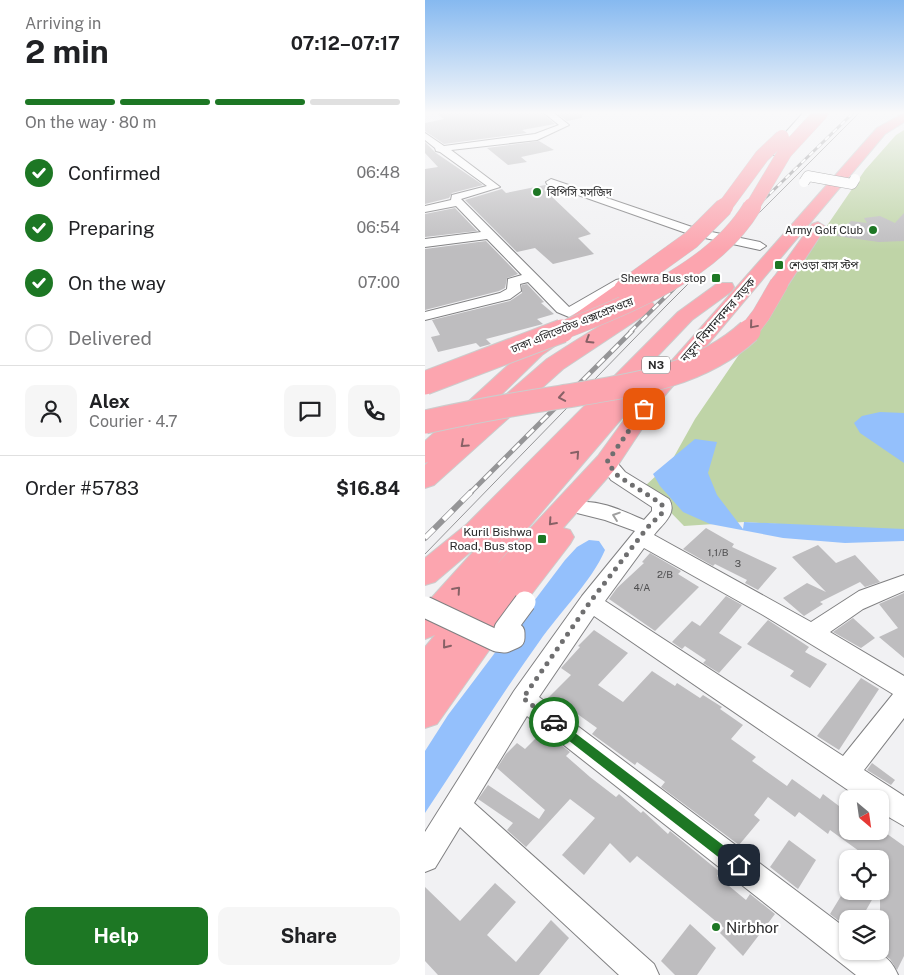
<!DOCTYPE html>
<meta charset="utf-8">
<style>
:root{--surface:#fff;--page:#f6f6f6;--text:#202124;--muted:#757577;--line:#e0e0e0;--accent:#1d7724}
body{margin:0;font-family:"Public Sans","Noto Sans Bengali",sans-serif;background:var(--page);color:var(--text);height:100vh;display:flex;flex-direction:column;font-size:19px;white-space:nowrap}
*{box-sizing:border-box;margin:0}
p{font-size:16px;color:var(--muted)}
.icon{flex:none;width:28px;height:28px;fill:none;stroke:currentColor;stroke-width:2;stroke-linecap:round;stroke-linejoin:round}
.map{position:relative;flex:1;overflow:hidden}
.side{display:flex;flex-direction:column;background:var(--surface);width:425px}
.side>*{flex:none}
.needle{width:32px;rotate:151deg}
.buttons{position:absolute;left:414px;top:790px;display:grid;gap:10px}
.buttons a{display:grid;place-items:center;width:50px;height:50px;border-radius:10px;background:var(--surface);box-shadow:0 1px 4px #0004;font-size:25px}
.pin{position:absolute;display:grid;place-items:center;width:42px;height:42px;color:#fff;margin:-21px;border-radius:10px;box-shadow:0 2px 8px #0006}
.courier{position:absolute;display:grid;place-items:center;width:50px;height:50px;margin:-25px;border:4px solid #1d7724;border-radius:50%;background:#fff;color:#222;box-shadow:0 1px 6px #0007}
.head em{font-style:normal;font-weight:700}
.head div{display:flex;flex-direction:column-reverse}
.head{display:flex;align-items:center;justify-content:space-between;height:85px;padding:0 25px}
h1{font-size:32px;font-weight:700;line-height:38px}
.bar{display:grid;grid-template-columns:repeat(4,1fr);gap:8px 5px;align-content:center;height:60px;padding:0 25px}
.bar i{height:6px;border-radius:4px;background:var(--line)}
.bar .active{background:var(--accent)}
.bar p{grid-column:span 4}
.line{display:flex;align-items:center;gap:12px;padding:0 25px;border-top:1px solid var(--line)}
.line div{flex:1}
.round{display:grid;place-items:center;flex:none;width:52px;height:52px;border-radius:10px;background:var(--page)}
ol{padding:0 25px;list-style:none}
li{display:flex;align-items:center;gap:15px;height:55px}
li p{margin-inline-start:auto}
li .icon{padding:5px;border-radius:50%;background:var(--accent);color:#fff;stroke-width:4}
li:last-child{color:var(--muted)}
li i{width:28px;height:28px;border:2px solid var(--line);border-radius:50%}
.cta{display:flex;gap:10px;margin-top:auto;padding:10px 25px}
.cta a{flex:1;height:58px;border-radius:10px;background:var(--accent);color:#fff;font-size:20px;font-weight:700;line-height:58px;text-align:center}
.cta a+a{background:var(--page);color:var(--text)}
main{display:flex;flex:1;min-height:0}
.map>svg:first-child{display:block}
.green{fill:#bfd4a7}
.water{fill:#94c0fc}
.building{fill:#bebdbf}
.lines{fill:none;stroke-linecap:round;stroke-linejoin:round}
.minor-casing{stroke:#808082;stroke-width:2}
.highway-casing{stroke:#ccc;stroke-width:2}
.minor{fill:#fff;fill-rule:evenodd}
.highway{fill:#fca5af;fill-rule:evenodd}
.tram{stroke:#959597;stroke-width:1}
.rail-far3-casing{stroke:#959597;stroke-width:3}
.rail-far2-casing{stroke:#959597;stroke-width:4}
.rail-far1-casing{stroke:#959597;stroke-width:5}
.rail-casing{stroke:#959597;stroke-width:6}
.rail-far3{stroke:#fff;stroke-width:2;stroke-dasharray:5.5;stroke-linecap:butt}
.rail-far2{stroke:#fff;stroke-width:2.5;stroke-dasharray:8;stroke-linecap:butt}
.rail-far1{stroke:#fff;stroke-width:3;stroke-dasharray:10;stroke-linecap:butt}
.rail{stroke:#fff;stroke-width:4.5;stroke-dasharray:13;stroke-linecap:butt}
.minor-bridge-far1-casing{stroke:#808082;stroke-width:11;stroke-linecap:butt}
.minor-bridge-casing{stroke:#808082;stroke-width:23;stroke-linecap:butt}
.highway-bridge-far2-casing{stroke:#ccc;stroke-width:15;stroke-linecap:butt}
.highway-bridge-far1-casing{stroke:#ccc;stroke-width:19;stroke-linecap:butt}
.highway-bridge-casing{stroke:#ccc;stroke-width:25;stroke-linecap:butt}
.minor-bridge-far1{stroke:#fff;stroke-width:10}
.minor-bridge{stroke:#fff;stroke-width:21}
.highway-bridge-far2{stroke:#fca5af;stroke-width:14}
.highway-bridge-far1{stroke:#fca5af;stroke-width:18}
.highway-bridge{stroke:#fca5af;stroke-width:23}
.oneway{stroke:#886166}
.oneway2{stroke:#9f9f9f}
.route{fill:#1d7724}
.done{stroke:#6f6f70;stroke-width:5;stroke-dasharray:0 9}
.poi-dot{fill:#1d7724;stroke:#fff;stroke-width:2}
.labels{text-anchor:middle;dominant-baseline:central;stroke-width:4.5;stroke-linejoin:round;paint-order:stroke}
.number-label{font-size:10px;fill:#4e4e4f}
.far-poi-label{font-size:11px;fill:#29292a;stroke:#fff;text-anchor:start}
.far-street-label{font-size:11px;fill:#29292a;stroke:#fff}
.shield{fill:#fff;stroke:#69696a;stroke-width:1}
.shield-label{font-size:11px;font-weight:bold;fill:#29292a}
.street-label{font-size:12px;fill:#29292a;stroke:#fff}
.poi-label{font-size:12px;fill:#29292a;stroke:#fff;text-anchor:end}
.near-poi-label{font-size:15px;fill:#29292a;stroke:#fff;text-anchor:start}
</style>
<main>
<section class="side">
<div class="head"><div><h1>2 min</h1><p>Arriving in</p></div><em>07:12–07:17</em></div>
<div class="bar"><i class="active"></i><i class="active"></i><i class="active"></i><i></i><p>On the way · 80 m</p></div>
<ol>
<li><svg class="icon" aria-label="check" viewBox="0 0 24 24"><path d="M5 12l5 5 9-10"/></svg>Confirmed<p>06:48</p></li>
<li><svg class="icon" aria-label="check" viewBox="0 0 24 24"><path d="M5 12l5 5 9-10"/></svg>Preparing<p>06:54</p></li>
<li><svg class="icon" aria-label="check" viewBox="0 0 24 24"><path d="M5 12l5 5 9-10"/></svg>On the way<p>07:00</p></li>
<li><i></i>Delivered</li>
</ol>
<div class="line" style="height:90px"><a class="round"><svg class="icon" aria-label="person" viewBox="0 0 24 24"><circle cx="12" cy="8" r="4"/><path d="M4 21q1-7 8-7t8 7"/></svg></a><div><b>Alex</b><p>Courier · 4.7</p></div><a class="round"><svg class="icon" aria-label="chat" viewBox="0 0 24 24"><path d="M4 5h16v11H9l-5 4z"/></svg></a><a class="round"><svg class="icon" aria-label="phone" viewBox="0 0 24 24"><path d="M5 4h4l2 5-3 2q2 4 5 5l2-3 5 2v4C11 20 4 13 5 4z"/></svg></a></div>
<div class="line" style="height:65px"><div>Order #5783</div><b>$16.84</b></div>
<div class="cta"><a>Help</a><a>Share</a></div>
</section>
<div class="map">
<svg width="479" height="975" viewBox="0 0 479 975">
<rect width="100%" height="100%" fill="#f1f1f3"/>
<!-- green -->
<path class="green" d="M479,130V529H436L319,522L259,526L220,486L246,462L270,419L440,170L471,135Z"/>
<!-- water -->
<g class="water">
<path d="M455,412L479,413V463L435,433L429,423L437,416Z"/>
<path d="M270,439L292,442L283,473L292,495L318,529L319,522L479,529V541L420,543L358,538L285,524L258,512L235,486L228,474Z"/>
<path d="M164,540L174,541L180,550C167,581 134,613 114,642C74,698 38,756 0,813V751L23,715L140,560L152,547Z"/>
</g>
<!-- building -->
<g class="building">
<path d="M11,113H117L130,124L97,130L102,133L19,144L0,131V123L19,119Z"/>
<path d="M132,113H156L157,118L142,121Z"/>
<path d="M114,141L129,150L96,157L102,162L83,165L62,148Z"/>
<path d="M0,142L11,153L58,185L27,193L24,198L0,204V169L13,167L0,153Z"/>
<path d="M120,185L130,194L125,195L166,234L153,238L169,254L128,264L110,248L92,252L40,200L77,189L81,193Z"/>
<path d="M30,208L52,231L0,237V214Z"/>
<path d="M479,213V241L454,242L411,236L426,221L442,223L439,218L455,216L470,223Z"/>
<path d="M61,241L93,274L82,278L80,288L74,291L0,310V249Z"/>
<path d="M102,284L119,302L116,303L129,314L112,319L118,324L61,339L66,344L55,347L51,343L13,352L6,337L15,335L7,320L85,301L97,293V285Z"/>
<path d="M281,528L309,544L307,547L352,568L333,590L320,583L322,580L290,564L288,566L258,549Z"/>
<path d="M393,545L411,563L430,555L455,582L440,587L435,582L395,602L398,604L379,616L358,598L382,583L401,592L367,557Z"/>
<path d="M225,553L256,571L253,574L274,587L230,631L184,599L192,588L219,563L217,562Z"/>
<path d="M479,593V658L454,637L473,628L454,604Z"/>
<path d="M301,596L317,605L294,633L317,647L294,673L278,663L281,660L260,646L257,649L247,642L267,621L275,626Z"/>
<path d="M428,618L450,638L436,648L408,632Z"/>
<path d="M343,620L384,647L380,652L402,664L385,688L365,676L369,671L322,644Z"/>
<path d="M169,630L203,653L173,685L198,702L227,671L250,686L252,683L275,698L278,695L297,707L295,709L318,725L306,739L331,757L327,761L362,786L367,779L395,799L398,794L422,812V831H458L479,846V956L472,970L465,959L455,952V859H445L405,830L403,834L374,812L370,817L343,797L329,815L335,820L314,845L236,787L240,782L212,762L210,765L167,734L172,728L144,708L139,713L121,700L146,675L136,668L155,647L153,646Z"/>
<path d="M436,678L454,689L414,750L392,736Z"/>
<path d="M118,731L145,752L141,756L165,777L191,797L194,794L216,813L218,811L243,834L245,831L295,872L292,876L321,900L325,894L350,914L318,956L295,933L299,928L212,856L205,863L185,843L159,875L137,855L170,818L145,799L101,847L82,830L88,823L53,799L63,785L114,819L120,810L72,768L81,754L92,743L100,749Z"/>
<path d="M447,763L470,780L466,785L442,770Z"/>
<path d="M364,840L391,860L373,889L345,867Z"/>
<path d="M70,883L91,902L62,935L91,962L126,920L144,938L114,975H13L0,961V887L35,921Z"/>
<path d="M419,891H452L436,919H422V927L405,914Z"/>
<path d="M265,924L291,948L272,975H250L236,961Z"/>
</g>
<g class="lines">
<defs>
<g id="minor">
<path d="M119,113H129L144,125L112,140L26,150L75,187L36,199L144,307L191,280L196,279L203,283L144,317L132,312L103,282L95,284L96,291L85,299L0,320V312L75,293L82,289L83,279L97,275L62,239L0,247V239L56,232L31,206L0,212V206L26,200L27,195L62,186L15,152L11,151L10,148L0,140V133L19,146L110,134L134,125Z"/>
<path d="M378,113H387L350,155H344V151Z"/>
<path d="M126,179L267,227L273,222H281L283,224L277,230L335,242L341,246L335,250L271,236L259,248H251L249,245L261,233L122,184L121,182Z"/>
<path d="M182,456L188,458L200,472L244,499C253,514 237,524 229,535L386,622L434,591L479,575V591L438,609L405,632L479,676V718L439,770L479,796V826L455,812V799H436L169,616L114,697L422,929V951C447,951 462,949 473,975H431L102,716L49,803L229,964L234,975H194L35,827L10,868L0,872V832L89,691L157,596L210,531L180,520L152,513L149,508L152,503C172,498 200,512 219,520L227,511V507L186,480L173,462L176,458ZM219,548L338,615L468,694L418,756L180,601Z"/>
</g>
<g id="highway">
<path d="M479,113V122L460,134L236,400L191,468L138,528L145,530L149,537L145,544L72,639L12,724L0,728V647L10,635L0,639V605L57,542L10,582L0,585V558L42,524L253,312L293,283H307L309,287L307,291L267,320L225,364L234,365L237,370L234,375L72,564L173,456L220,391L452,128Z"/>
<path d="M393,222L401,227L361,288H347L345,284L347,280L387,224Z"/>
<path d="M198,283L205,285L207,289L205,293L117,355L39,431L122,359L147,343L213,302H227L230,306L227,310L138,369L9,485L0,488V465L3,462L0,463V441L103,347L191,285Z"/>
</g>
</defs>
<!-- minor casing -->
<use href="#minor" class="minor-casing"/>
<!-- highway casing -->
<use href="#highway" class="highway-casing"/>
<!-- minor -->
<use href="#minor" class="minor"/>
<!-- highway -->
<use href="#highway" class="highway"/>
<!-- tram -->
<path class="tram" d="M0,554L240,307L434,113"/>
<defs>
<path id="rail-far3" d="M329,209L428,113"/>
<path id="rail-far2" d="M205,332L331,207"/>
<path id="rail-far1" d="M45,493L207,331"/>
<path id="rail" d="M0,538L46,492"/>
</defs>
<!-- rail-far3 casing -->
<use href="#rail-far3" class="rail-far3-casing"/>
<!-- rail-far2 casing -->
<use href="#rail-far2" class="rail-far2-casing"/>
<!-- rail-far1 casing -->
<use href="#rail-far1" class="rail-far1-casing"/>
<!-- rail casing -->
<use href="#rail" class="rail-casing"/>
<!-- rail-far3 -->
<use href="#rail-far3" class="rail-far3"/>
<!-- rail-far2 -->
<use href="#rail-far2" class="rail-far2"/>
<!-- rail-far1 -->
<use href="#rail-far1" class="rail-far1"/>
<!-- rail -->
<use href="#rail" class="rail"/>
<defs>
<path id="minor-bridge-far1" d="M379,182L383,176L427,184L430,179"/>
<path id="minor-bridge" d="M0,607L72,641L80,642L89,638V633L80,629L100,602"/>
<g id="highway-bridge-far2">
<path d="M298,209L337,156L357,137"/>
<path d="M326,209L360,152L396,113"/>
</g>
<g id="highway-bridge-far1">
<path d="M198,289L266,240L299,207"/>
<path d="M133,332C200,307 289,271 327,207"/>
<path d="M323,332L336,315L354,284"/>
</g>
<g id="highway-bridge">
<path d="M0,383L137,331"/>
<path d="M0,422C45,412 90,404 136,397C201,386 273,378 324,331"/>
</g>
</defs>
<!-- minor-bridge-far1 casing -->
<use href="#minor-bridge-far1" class="minor-bridge-far1-casing"/>
<!-- minor-bridge casing -->
<use href="#minor-bridge" class="minor-bridge-casing"/>
<!-- highway-bridge-far2 casing -->
<use href="#highway-bridge-far2" class="highway-bridge-far2-casing"/>
<!-- highway-bridge-far1 casing -->
<use href="#highway-bridge-far1" class="highway-bridge-far1-casing"/>
<!-- highway-bridge casing -->
<use href="#highway-bridge" class="highway-bridge-casing"/>
<!-- minor-bridge-far1 -->
<use href="#minor-bridge-far1" class="minor-bridge-far1"/>
<!-- minor-bridge -->
<use href="#minor-bridge" class="minor-bridge"/>
<!-- highway-bridge-far2 -->
<use href="#highway-bridge-far2" class="highway-bridge-far2"/>
<!-- highway-bridge-far1 -->
<use href="#highway-bridge-far1" class="highway-bridge-far1"/>
<!-- highway-bridge -->
<use href="#highway-bridge" class="highway-bridge"/>
</g>
<!-- one-way arrows -->
<defs><path id="oneway-chevron" d="M-2-3.5L2.5 0L-2 3.5" fill="none" stroke-width="1.6" stroke-linecap="round" stroke-linejoin="round" transform="scale(1.25)"/></defs>
<g class="oneway">
<use href="#oneway-chevron" transform="translate(328 325) rotate(130)"/>
<use href="#oneway-chevron" transform="translate(164 340) rotate(148)"/>
<use href="#oneway-chevron" transform="translate(137 397) rotate(170)"/>
<use href="#oneway-chevron" transform="translate(39 444) rotate(138)"/>
<use href="#oneway-chevron" transform="translate(151 454) rotate(-48)"/>
<use href="#oneway-chevron" transform="translate(127 522) rotate(132)"/>
<use href="#oneway-chevron" transform="translate(32 590) rotate(-49)"/>
<use href="#oneway-chevron" transform="translate(21 645) rotate(129)"/>
</g>
<use class="oneway2" href="#oneway-chevron" transform="translate(191 516) rotate(-161)"/>
<!-- sky -->
<linearGradient id="sky" x2="0" y2="1"><stop stop-color="#86b9f0"/><stop offset="0.45" stop-color="#f9f9fa"/><stop offset="1" stop-color="#f9f9fa" stop-opacity="0"/></linearGradient>
<rect width="479" height="250" fill="url(#sky)"/>
<!-- route -->
<path class="route" d="M129,717L319,861L321,865L319,870L314,871L310,870L125,726V719Z"/>
<g class="lines">
<!-- done -->
<path class="done" d="M129,722L98,698L165,602L222,528L237,513V504L193,476L182,462L219,409"/>
</g>
<!-- markers -->
<g class="poi-dot">
<circle cx="112" cy="192" r="5"/>
<circle cx="448" cy="230" r="5"/>
<rect x="349" y="260" width="10" height="10" rx="2.5"/>
<rect x="286" y="273" width="10" height="10" rx="2.5"/>
<rect x="112" y="534" width="10" height="10" rx="2.5"/>
<circle cx="291" cy="927" r="5"/>
</g>
<g class="labels">
<!-- number labels -->
<g class="number-label">
<text x="293" y="552">1,1/B</text>
<text x="313" y="563">3</text>
<text x="240" y="574">2/B</text>
<text x="217" y="587">4/A</text>
</g>
<!-- far-poi labels -->
<g class="far-poi-label">
<text x="122" y="192">বিপিসি মসজিদ</text>
<text x="438" y="230" text-anchor="end">Army Golf Club</text>
<text x="364" y="265">শেওড়া বাস স্টপ</text>
<text x="281" y="278" text-anchor="end">Shewra Bus stop</text>
</g>
<!-- far-street labels -->
<g class="far-street-label">
<text transform="translate(147 325) rotate(-22)">ঢাকা এলিভেটেড এক্সপ্রেসওয়ে</text>
</g>
<!-- shield labels -->
<rect class="shield" x="217" y="356.5" width="28" height="17" rx="4"/>
<g class="shield-label">
<text x="231" y="365">N3</text>
</g>
<!-- street labels -->
<g class="street-label">
<text transform="translate(293 320) rotate(-49)">নতুন বিমানবন্দর সড়ক</text>
</g>
<!-- poi labels -->
<g class="poi-label">
<text x="107" y="532">Kuril Bishwa<tspan x="107" dy="14">Road, Bus stop</tspan></text>
</g>
<!-- near-poi labels -->
<g class="near-poi-label">
<text x="301" y="927">Nirbhor</text>
</g>
</g>
</svg>
<div class="buttons">
<a><svg class="needle" viewBox="-14 -14 28 28"><path d="M0-13l5 13h-10z" fill="#e53935"/><path d="M0 13l5-13h-10z" fill="#757577"/></svg></a>
<a><svg class="icon" aria-label="locate" viewBox="0 0 24 24"><circle cx="12" cy="12" r="6"/><path d="M12 2v4M12 18v4M2 12h4M18 12h4"/></svg></a>
<a><svg class="icon" aria-label="layers" viewBox="0 0 24 24"><path d="M12 4l9 5-9 5-9-5zM3 14l9 5 9-5"/></svg></a>
</div>
<div class="pin" style="left:219px;top:409px;background:#ea580c"><svg class="icon" aria-label="bag" viewBox="0 0 24 24"><path d="M5 8h14l-1 12H6zM9 8a3 3 0 0 1 6 0"/></svg></div>
<div class="pin" style="left:314px;top:865px;background:#1f2937"><svg class="icon" aria-label="home" viewBox="0 0 24 24"><path d="M3 11l9-7 9 7M6 9v11h12V9"/></svg></div>
<div class="courier" style="left:129px;top:722px"><svg class="icon" aria-label="car" viewBox="0 0 24 24"><path d="M5 17H2v-5l4-1 3-4h7l3 4 3 1v5h-3M9 17h6M6 11h13"/><circle cx="7" cy="17" r="2"/><circle cx="17" cy="17" r="2"/></svg></div>
</div>
</main>
